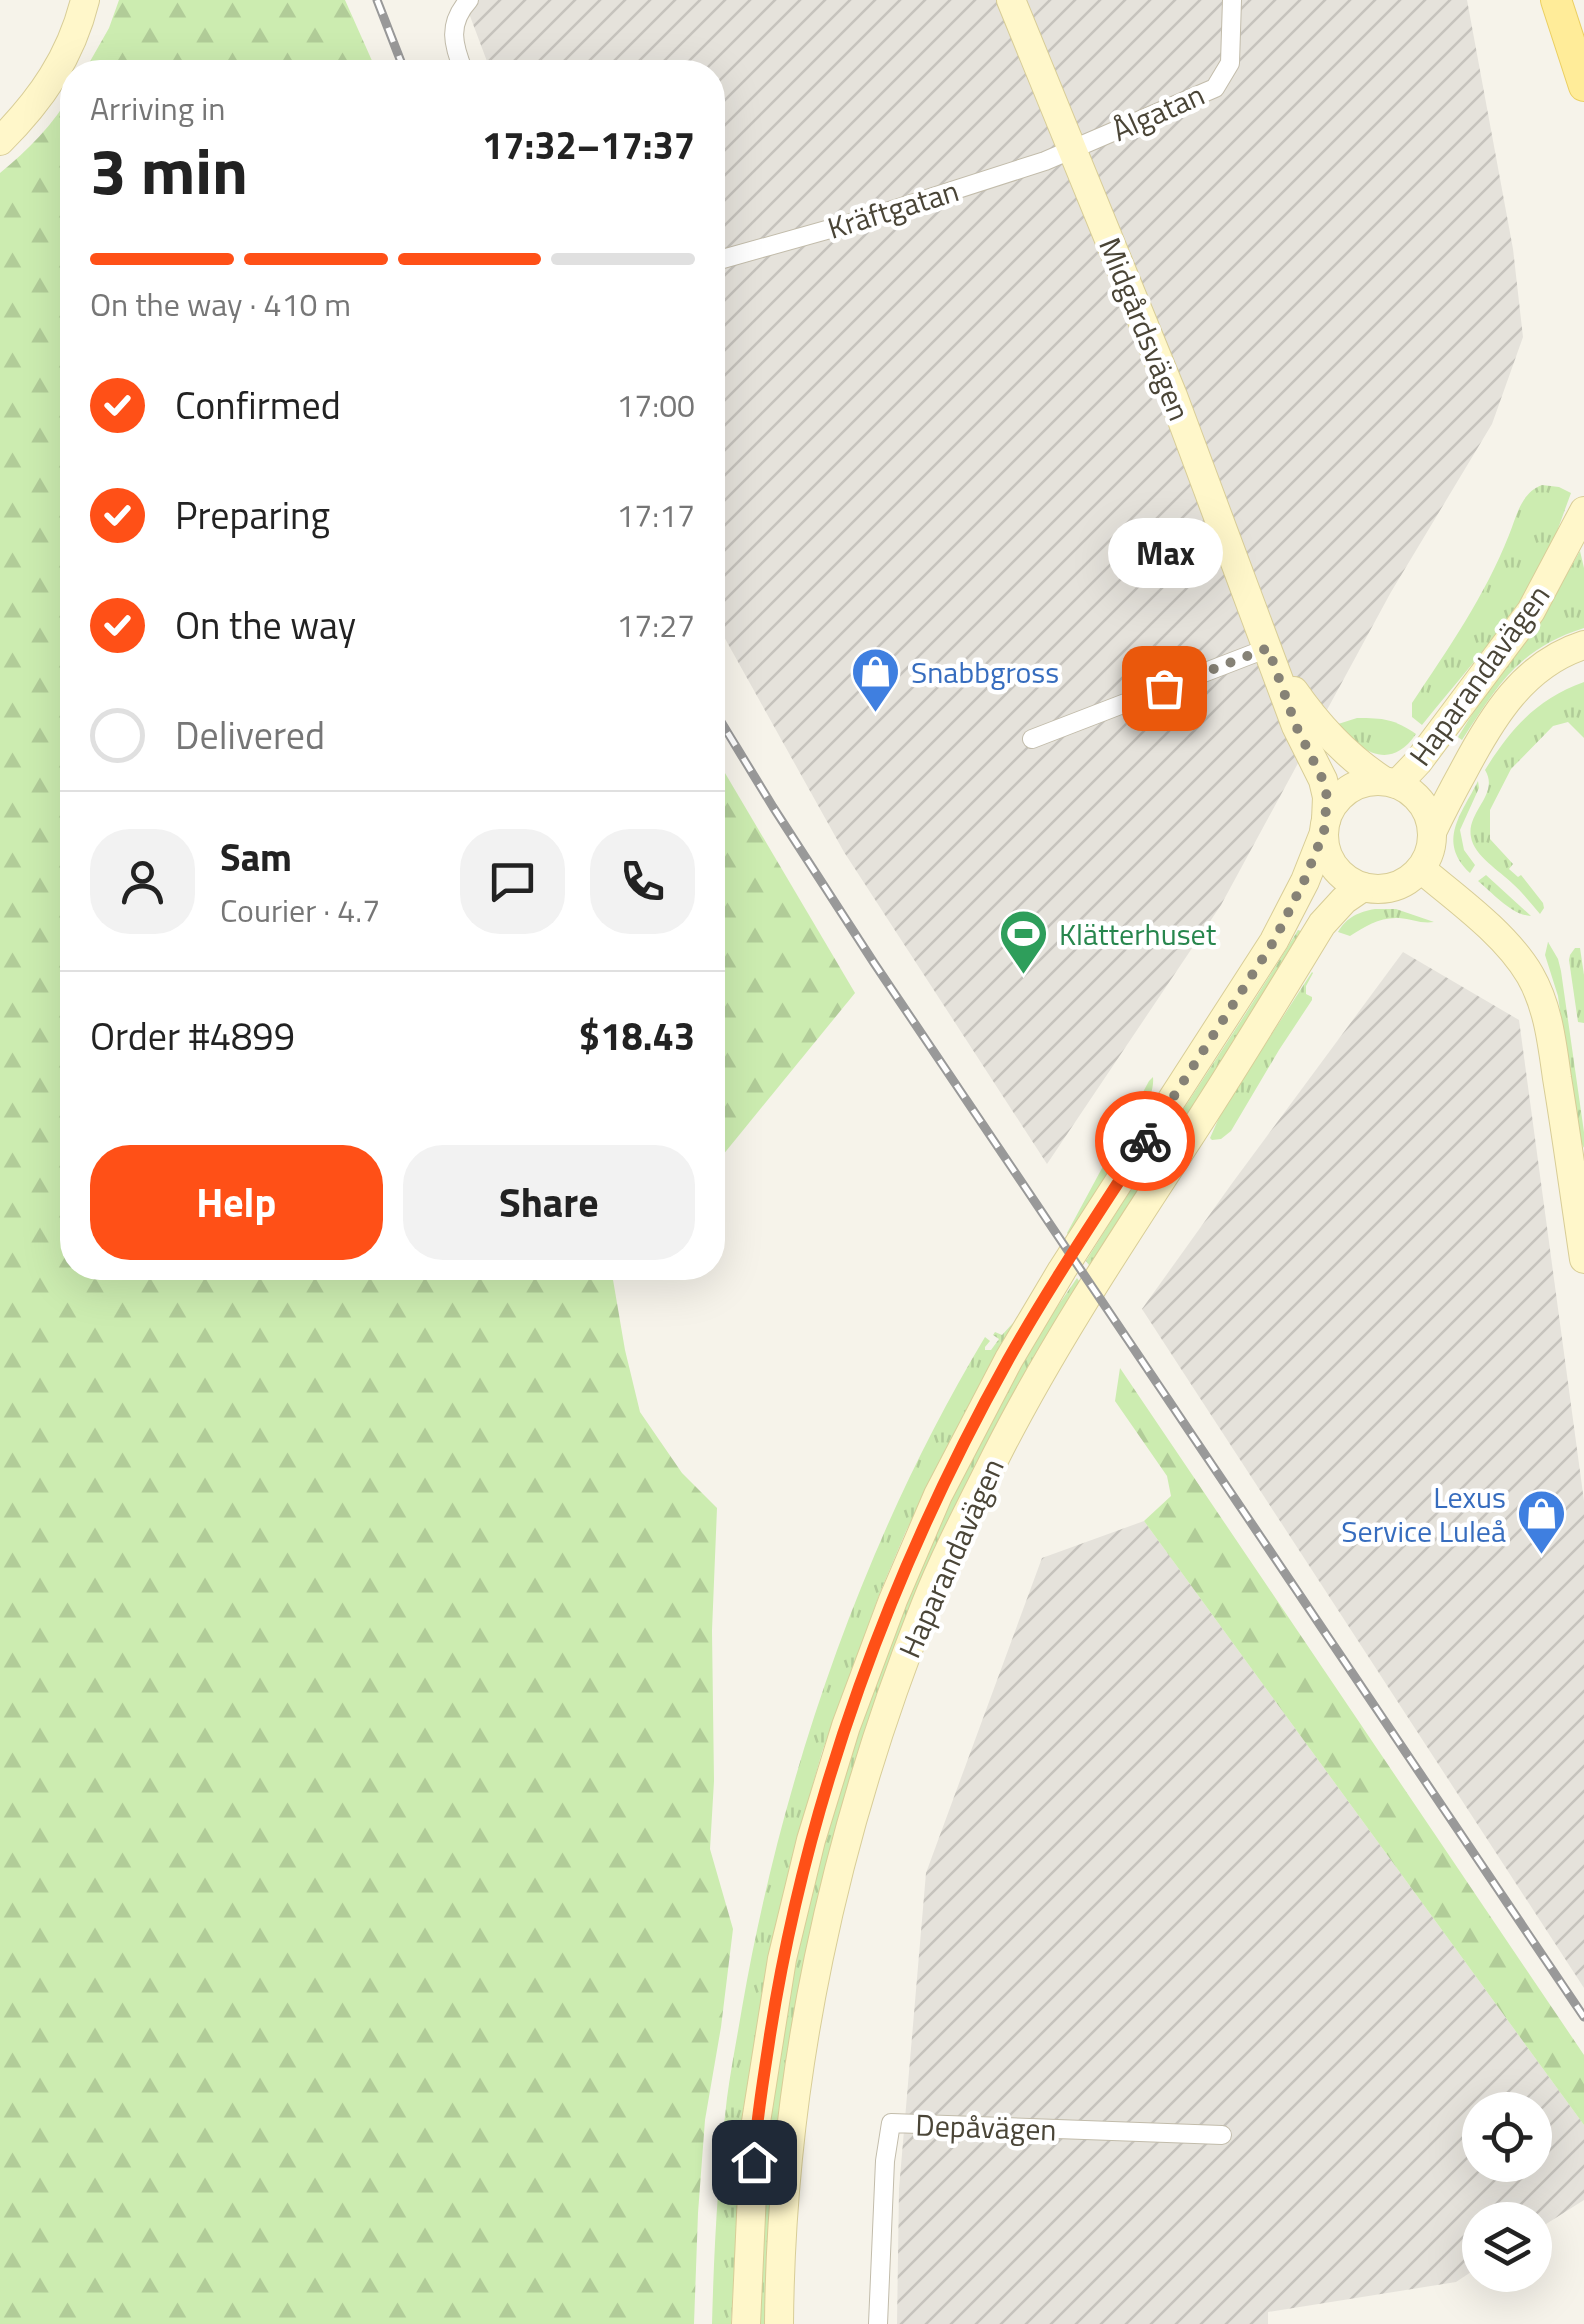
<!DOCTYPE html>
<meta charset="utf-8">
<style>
:root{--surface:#fff;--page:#f2f2f2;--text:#222;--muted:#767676;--line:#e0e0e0;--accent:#ff5017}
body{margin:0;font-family:"Titillium Web",sans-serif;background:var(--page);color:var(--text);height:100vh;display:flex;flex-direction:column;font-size:38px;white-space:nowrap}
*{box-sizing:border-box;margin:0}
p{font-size:32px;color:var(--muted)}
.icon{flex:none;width:55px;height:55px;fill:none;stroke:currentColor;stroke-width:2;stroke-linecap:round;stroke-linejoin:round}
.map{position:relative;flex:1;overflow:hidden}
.side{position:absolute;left:60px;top:60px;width:665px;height:1220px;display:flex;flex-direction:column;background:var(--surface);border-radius:40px;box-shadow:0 10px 40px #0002}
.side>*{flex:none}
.controls{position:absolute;left:1462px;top:2092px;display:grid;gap:20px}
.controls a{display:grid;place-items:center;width:90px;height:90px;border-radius:50%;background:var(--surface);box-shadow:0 10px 40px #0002;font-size:50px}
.pin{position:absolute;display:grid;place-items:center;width:85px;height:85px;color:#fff;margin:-42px;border-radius:20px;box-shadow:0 5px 15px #0006}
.courier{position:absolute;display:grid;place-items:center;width:100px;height:100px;margin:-50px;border:8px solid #ff5017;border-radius:50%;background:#fff;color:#222;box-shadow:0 2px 12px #0007}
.bubble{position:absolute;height:70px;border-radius:35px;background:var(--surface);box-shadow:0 10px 40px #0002;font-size:32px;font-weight:700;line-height:70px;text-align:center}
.summary em{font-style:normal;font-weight:700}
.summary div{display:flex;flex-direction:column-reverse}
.summary{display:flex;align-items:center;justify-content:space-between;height:170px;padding:0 30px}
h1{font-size:65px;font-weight:700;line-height:75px}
.bar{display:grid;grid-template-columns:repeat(4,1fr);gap:15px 10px;align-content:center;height:120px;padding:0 30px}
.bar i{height:12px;border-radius:8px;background:var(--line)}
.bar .on{background:var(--accent)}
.bar p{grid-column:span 4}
.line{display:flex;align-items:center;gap:25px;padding:0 30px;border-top:2px solid var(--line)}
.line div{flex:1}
.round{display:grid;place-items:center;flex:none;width:105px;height:105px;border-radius:40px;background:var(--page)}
ol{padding:0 30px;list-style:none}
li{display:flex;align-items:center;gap:30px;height:110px}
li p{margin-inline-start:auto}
li .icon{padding:10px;border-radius:50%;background:var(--accent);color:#fff;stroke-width:4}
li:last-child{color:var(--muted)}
li i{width:55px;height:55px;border:5px solid var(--line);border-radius:50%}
.action{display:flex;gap:20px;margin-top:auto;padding:20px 30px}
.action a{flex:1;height:115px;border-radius:40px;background:var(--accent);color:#fff;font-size:40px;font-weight:700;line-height:115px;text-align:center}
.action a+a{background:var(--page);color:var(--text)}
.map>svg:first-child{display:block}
.industrial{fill:url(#industrial-furrows);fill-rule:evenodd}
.grass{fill:url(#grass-tufts)}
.forest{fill:url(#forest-firs)}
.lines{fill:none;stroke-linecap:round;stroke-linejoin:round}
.street-casing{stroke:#c2bcab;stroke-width:20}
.secondary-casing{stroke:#d8cd97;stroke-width:30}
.primary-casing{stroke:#ebcf62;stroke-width:32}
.street{stroke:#fff;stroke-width:18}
.secondary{stroke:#fff7ca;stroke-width:28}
.primary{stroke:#ffec99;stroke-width:30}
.rail-casing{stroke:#999;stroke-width:9}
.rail{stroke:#fff;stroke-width:5;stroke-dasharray:15;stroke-linecap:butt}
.done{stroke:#868276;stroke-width:10;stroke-dasharray:0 18}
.route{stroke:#ff5017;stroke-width:12}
.labels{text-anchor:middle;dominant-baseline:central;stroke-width:9;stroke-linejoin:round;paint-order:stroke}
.street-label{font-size:30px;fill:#4a4537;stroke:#fff}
.shop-label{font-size:30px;fill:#366cbe;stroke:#fff;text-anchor:start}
.leisure-label{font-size:30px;fill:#27864d;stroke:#fff;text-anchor:start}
</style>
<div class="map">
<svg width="1584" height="2324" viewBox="0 0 1584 2324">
<defs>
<pattern id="industrial-furrows" width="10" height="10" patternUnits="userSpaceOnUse" patternTransform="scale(2.5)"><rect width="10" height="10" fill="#e5e2db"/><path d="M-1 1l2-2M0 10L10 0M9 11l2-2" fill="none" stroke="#c6c3bd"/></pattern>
<pattern id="grass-tufts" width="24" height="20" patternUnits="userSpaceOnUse" patternTransform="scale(2.5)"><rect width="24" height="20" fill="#ccecb0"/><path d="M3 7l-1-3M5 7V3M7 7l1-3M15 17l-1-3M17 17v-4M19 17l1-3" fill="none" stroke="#b1cc98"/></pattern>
<pattern id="forest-firs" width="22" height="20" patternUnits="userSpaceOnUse" patternTransform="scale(2.5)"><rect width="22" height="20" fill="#ccecb0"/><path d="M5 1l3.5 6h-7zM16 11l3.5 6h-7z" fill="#b1cc98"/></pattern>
</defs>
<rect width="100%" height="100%" fill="#f6f3ea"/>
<!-- industrial -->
<g class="industrial">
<path d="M464,0H1467L1513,249L1523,337L1492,424L1391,592L1221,905L1047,1164L844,852L713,617L712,72H491Z"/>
<path d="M1403,952L1519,1020L1584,1501V1988L1142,1309L1233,1182Z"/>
<path d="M1144,1521L1584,2125V2200L1535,2231V2220H1480V2266L1456,2282L1268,2312V2324H897L899,2189L926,1873L1042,1558ZM1480,2110H1535V2165H1480Z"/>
</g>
<!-- grass -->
<g class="grass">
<path d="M1542,485L1559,487L1571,493C1563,514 1556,537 1546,557C1515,619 1465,671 1422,725L1412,717V703C1448,649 1485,596 1509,535C1517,515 1521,493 1542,485Z"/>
<path d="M1580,551L1584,568V628C1518,649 1498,685 1462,740L1458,737L1486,692L1542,618Z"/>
<path d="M1584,682V738L1568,722L1553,726L1511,769L1490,810V839L1513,864L1509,869L1518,877L1521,875L1543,903L1544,908L1540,914C1531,904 1523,893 1513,884C1500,871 1474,856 1471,837C1466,812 1500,794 1485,770C1511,728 1537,699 1584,682Z"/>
<path d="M1357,718C1384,718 1394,719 1416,734C1389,773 1361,750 1335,725Z"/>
<path d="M1478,781L1479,788L1460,830L1464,850L1475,865L1470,873C1437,841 1461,815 1478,781Z"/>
<path d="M1486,875L1531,916C1511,915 1493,893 1478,881Z"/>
<path d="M1375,909H1396L1434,922C1421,924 1412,919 1399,918C1379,917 1366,926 1350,936L1338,932C1347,917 1358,912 1375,909Z"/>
<path d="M1298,930L1301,931L1293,947L1092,1269L1086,1261C1155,1149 1230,1042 1298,930Z"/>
<path d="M1548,942L1558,959L1561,971L1584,1132V1148L1577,1135L1558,996L1545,955Z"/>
<path d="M1575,948H1580L1584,975V1023L1578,1022L1569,960L1570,955Z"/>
<path d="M1312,972L1313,973L1306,986V994L1312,997V1000L1279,1050L1231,1131L1221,1139L1212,1140L1210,1138L1222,1111Z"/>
<path d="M1153,1077C1157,1111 1091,1205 1071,1238L1067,1233L1149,1081Z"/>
<path d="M1077,1278L1083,1287C1044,1360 1004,1434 965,1507C947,1543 924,1578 909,1615C887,1666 869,1719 853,1772C798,1950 767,2137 766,2324H756L768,2128L796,1961L827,1824L861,1717L900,1609L948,1501L1029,1348Z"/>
<path d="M1013,1323L906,1531L881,1590L822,1752L793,1855L770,1959L742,2136L731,2324H712C714,2248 718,2173 727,2098C731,2068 737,2038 742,2008C782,1777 864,1538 985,1337L990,1341L985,1347V1350H991L999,1339L993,1335L995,1332L1002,1335Z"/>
</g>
<!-- forest -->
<g class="forest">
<path d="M119,0H345L377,72H84L109,28Z"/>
<path d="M72,92V1268H611L625,1350L640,1412L682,1473L717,1508L712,1631L714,1781L710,1849L733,1929L721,2027L705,2120L698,2213L694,2324H0V173C28,150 54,124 72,92Z"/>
<path d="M712,751L855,993L718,1161L712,1158Z"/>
<path d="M1120,1368L1584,2055V2125L1144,1521L1171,1496L1167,1476L1115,1401Z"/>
</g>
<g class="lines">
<defs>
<g id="street">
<path d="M464,72C453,45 447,24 469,0"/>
<path d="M712,262L855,222L1045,161L1215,88L1230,63L1232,0"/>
<path d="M1032,739L1268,648"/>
<path d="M878,2324L885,2161L891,2123L1222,2135"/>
</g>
<g id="secondary">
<path d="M1011,0L1173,396L1296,726L1323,780L1327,797L1326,820"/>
<path d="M0,141C41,100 71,57 85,0"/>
<path d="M1294,691C1319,727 1347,757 1384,781"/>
<circle cx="1378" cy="835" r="54"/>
<path d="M1397,784L1418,762L1531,611L1584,511"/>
<path d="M1432,832C1442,811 1453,790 1464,770C1492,717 1524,664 1584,645"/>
<path d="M1421,869C1457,899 1506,934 1530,975C1548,1006 1552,1043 1557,1078C1567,1138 1575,1199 1584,1259"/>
<path d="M746,2324L755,2128L782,1959L811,1840L846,1726L893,1600L938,1495L1009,1359L1062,1270L1274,941L1305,881L1324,833"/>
<path d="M779,2324C781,2079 834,1834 925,1606C945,1555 972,1504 997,1454C1053,1344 1121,1242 1188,1139C1234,1069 1278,996 1322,924L1344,900L1363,887"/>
</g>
<path id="primary" d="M1556,0L1584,86"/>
</defs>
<!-- street casing -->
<use href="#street" class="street-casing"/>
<!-- secondary casing -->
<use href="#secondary" class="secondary-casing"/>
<!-- primary casing -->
<use href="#primary" class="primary-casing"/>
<!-- street -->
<use href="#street" class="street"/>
<!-- secondary -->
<use href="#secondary" class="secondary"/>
<!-- primary -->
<use href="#primary" class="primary"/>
<defs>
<g id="rail">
<path d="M377,0L405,72"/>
<path d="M712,707L773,807L874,963L1584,2017"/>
</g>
</defs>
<!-- rail casing -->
<use href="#rail" class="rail-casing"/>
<!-- rail -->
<use href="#rail" class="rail"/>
</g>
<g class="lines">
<!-- done -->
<path class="done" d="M1145,1141L1274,941L1304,881L1324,832L1327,797L1323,780L1296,726L1268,648L1164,688"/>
<!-- route -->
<path class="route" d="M754,2162C756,2119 764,2077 770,2035C807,1798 892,1568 1008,1360C1050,1285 1099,1213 1145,1141"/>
</g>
<!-- icons -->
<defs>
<symbol id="shop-pin" viewBox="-11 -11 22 30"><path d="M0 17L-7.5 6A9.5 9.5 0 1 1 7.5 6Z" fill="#3f7fe0" stroke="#fff"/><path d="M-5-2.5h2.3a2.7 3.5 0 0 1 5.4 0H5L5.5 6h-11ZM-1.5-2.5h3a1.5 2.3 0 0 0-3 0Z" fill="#fff"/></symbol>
<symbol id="stadium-pin" viewBox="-11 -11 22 30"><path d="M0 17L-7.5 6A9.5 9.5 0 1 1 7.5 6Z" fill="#2e9e5b" stroke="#fff"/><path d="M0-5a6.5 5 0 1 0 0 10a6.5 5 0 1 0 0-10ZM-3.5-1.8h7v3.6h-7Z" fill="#fff"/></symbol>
</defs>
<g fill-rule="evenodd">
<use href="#shop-pin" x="848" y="644" width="55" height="75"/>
<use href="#stadium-pin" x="996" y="906" width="55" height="75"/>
<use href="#shop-pin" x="1514" y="1486" width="55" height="75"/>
</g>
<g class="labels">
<!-- street labels -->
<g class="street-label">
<text transform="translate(1158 112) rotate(-24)">Ålgatan</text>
<text transform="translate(893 209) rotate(-17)">Kräftgatan</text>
<text transform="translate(1145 329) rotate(68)">Midgårdsvägen</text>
<text transform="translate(1479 675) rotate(-54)">Haparandavägen</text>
<text transform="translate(951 1558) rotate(-66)">Haparandavägen</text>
<text transform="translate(986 2127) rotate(2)">Depåvägen</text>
</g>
<!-- shop labels -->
<g class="shop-label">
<text x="911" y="672">Snabbgross</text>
<text x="1506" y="1497" text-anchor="end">Lexus<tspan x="1506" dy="34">Service Luleå</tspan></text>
</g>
<!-- leisure labels -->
<g class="leisure-label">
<text x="1059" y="934">Klätterhuset</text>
</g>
</g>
</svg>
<div class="controls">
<a><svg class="icon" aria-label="locate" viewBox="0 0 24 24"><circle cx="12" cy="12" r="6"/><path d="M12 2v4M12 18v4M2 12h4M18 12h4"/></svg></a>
<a><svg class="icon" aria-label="layers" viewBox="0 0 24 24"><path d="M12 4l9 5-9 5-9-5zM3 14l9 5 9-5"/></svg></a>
</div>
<div class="pin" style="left:1164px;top:688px;background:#ea580c"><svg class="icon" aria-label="bag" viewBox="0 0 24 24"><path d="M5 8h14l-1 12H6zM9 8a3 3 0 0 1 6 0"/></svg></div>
<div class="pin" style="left:754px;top:2162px;background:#1f2937"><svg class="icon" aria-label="home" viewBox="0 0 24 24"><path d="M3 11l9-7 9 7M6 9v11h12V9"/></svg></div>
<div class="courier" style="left:1145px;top:1141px"><svg class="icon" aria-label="bike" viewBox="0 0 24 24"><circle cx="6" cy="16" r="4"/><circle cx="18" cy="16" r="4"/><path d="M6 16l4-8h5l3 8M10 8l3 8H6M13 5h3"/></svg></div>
<div class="bubble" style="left:1108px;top:518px;width:115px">Max</div>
<section class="side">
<div class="summary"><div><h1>3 min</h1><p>Arriving in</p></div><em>17:32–17:37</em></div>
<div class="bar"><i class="on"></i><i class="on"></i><i class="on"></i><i></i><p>On the way · 410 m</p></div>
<ol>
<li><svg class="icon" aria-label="check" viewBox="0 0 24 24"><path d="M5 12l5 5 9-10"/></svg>Confirmed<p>17:00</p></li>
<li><svg class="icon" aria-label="check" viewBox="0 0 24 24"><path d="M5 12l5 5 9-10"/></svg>Preparing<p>17:17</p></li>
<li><svg class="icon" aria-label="check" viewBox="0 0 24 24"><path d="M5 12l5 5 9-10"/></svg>On the way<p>17:27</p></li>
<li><i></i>Delivered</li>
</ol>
<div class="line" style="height:180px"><a class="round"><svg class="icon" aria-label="person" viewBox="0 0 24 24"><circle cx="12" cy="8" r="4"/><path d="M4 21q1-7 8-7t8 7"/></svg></a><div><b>Sam</b><p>Courier · 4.7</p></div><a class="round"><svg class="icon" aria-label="chat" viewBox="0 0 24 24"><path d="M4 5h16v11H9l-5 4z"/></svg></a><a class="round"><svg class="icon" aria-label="phone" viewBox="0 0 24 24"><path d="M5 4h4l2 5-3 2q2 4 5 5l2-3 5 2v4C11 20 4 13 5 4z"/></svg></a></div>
<div class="line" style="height:130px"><div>Order #4899</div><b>$18.43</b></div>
<div class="action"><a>Help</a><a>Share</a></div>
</section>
</div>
